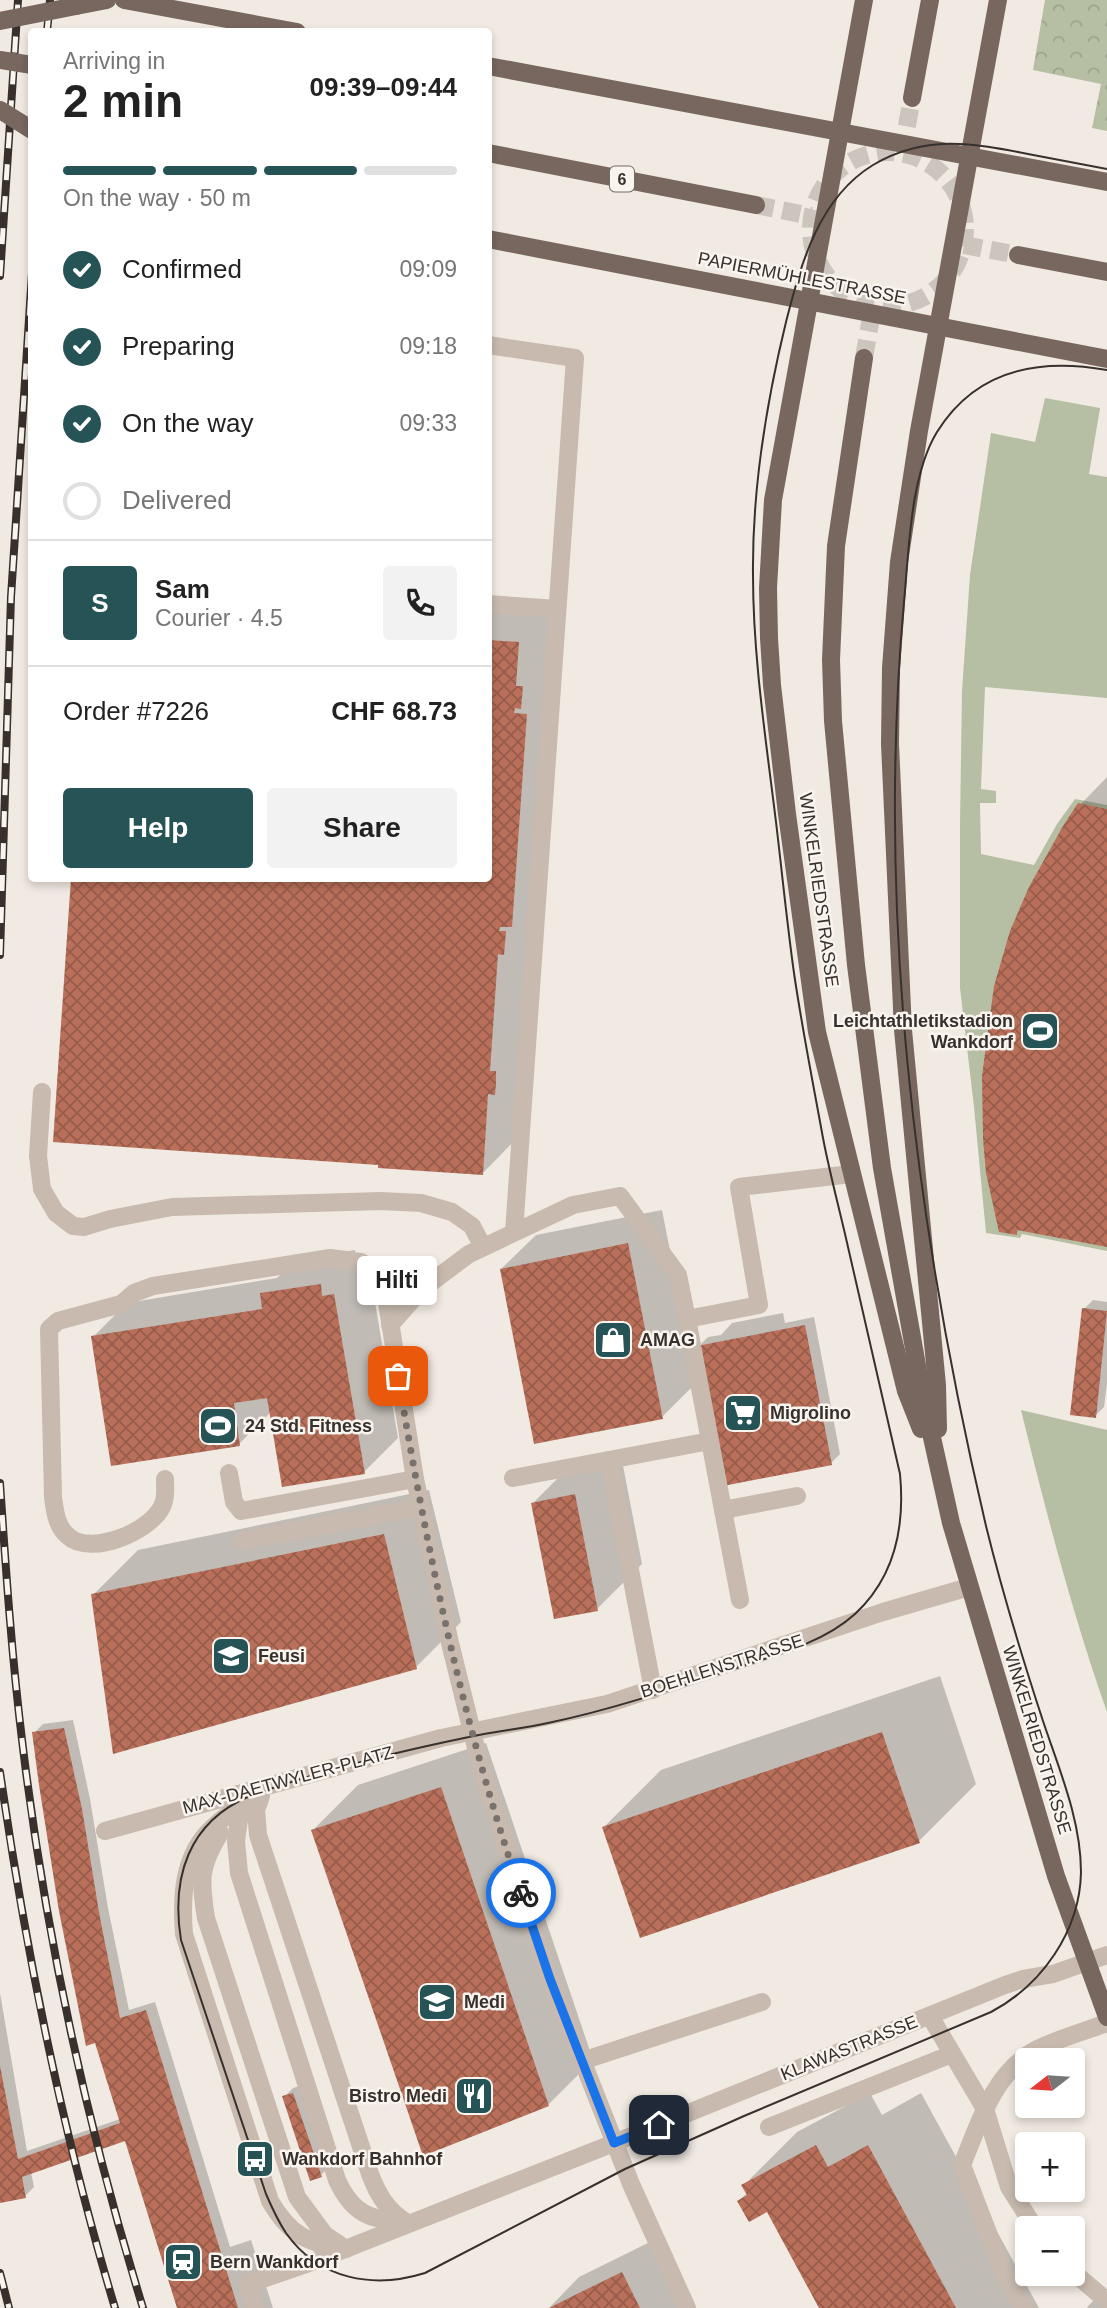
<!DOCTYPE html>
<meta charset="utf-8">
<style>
:root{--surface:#fff;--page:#f2f2f2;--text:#222;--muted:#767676;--line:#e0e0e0;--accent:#265355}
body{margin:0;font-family:Arial,sans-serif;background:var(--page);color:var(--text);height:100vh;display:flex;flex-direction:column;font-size:26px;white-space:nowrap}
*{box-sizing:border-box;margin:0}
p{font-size:23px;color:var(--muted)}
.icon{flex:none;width:38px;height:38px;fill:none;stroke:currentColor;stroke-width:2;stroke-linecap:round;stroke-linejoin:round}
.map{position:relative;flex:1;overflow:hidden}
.side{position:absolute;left:28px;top:28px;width:464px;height:854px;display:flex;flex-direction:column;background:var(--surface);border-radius:7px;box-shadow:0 4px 10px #0003}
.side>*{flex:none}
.needle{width:46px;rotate:253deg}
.tools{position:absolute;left:1015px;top:2048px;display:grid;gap:14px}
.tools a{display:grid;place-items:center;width:70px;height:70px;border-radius:7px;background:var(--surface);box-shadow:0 4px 10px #0003;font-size:35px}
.pin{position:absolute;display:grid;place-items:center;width:60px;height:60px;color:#fff;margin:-30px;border-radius:14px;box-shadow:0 4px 10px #0006}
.courier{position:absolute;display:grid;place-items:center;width:70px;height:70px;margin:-35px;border:5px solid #1a73e8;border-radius:50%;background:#fff;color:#222;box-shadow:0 2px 9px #0007}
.bubble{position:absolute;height:49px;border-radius:7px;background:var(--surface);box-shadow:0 4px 10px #0003;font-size:23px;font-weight:800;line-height:49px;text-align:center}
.headline em{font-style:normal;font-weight:800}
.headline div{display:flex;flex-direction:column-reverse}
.headline{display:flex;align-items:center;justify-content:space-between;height:119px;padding:0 35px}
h1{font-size:46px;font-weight:800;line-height:52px}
.bar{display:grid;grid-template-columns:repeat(4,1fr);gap:10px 7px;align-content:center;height:84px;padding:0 35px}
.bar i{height:9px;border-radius:5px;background:var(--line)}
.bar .selected{background:var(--accent)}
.bar p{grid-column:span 4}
.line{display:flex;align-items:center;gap:18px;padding:0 35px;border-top:2px solid var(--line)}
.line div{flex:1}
.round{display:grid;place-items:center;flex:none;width:74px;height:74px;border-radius:7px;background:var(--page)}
ol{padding:0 35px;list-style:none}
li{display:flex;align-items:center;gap:21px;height:77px}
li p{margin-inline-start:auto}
li .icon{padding:7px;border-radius:50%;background:var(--accent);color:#fff;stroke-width:4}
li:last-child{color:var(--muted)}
li i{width:38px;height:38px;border:4px solid var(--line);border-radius:50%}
.cta{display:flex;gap:14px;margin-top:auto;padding:14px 35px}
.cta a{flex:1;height:80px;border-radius:7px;background:var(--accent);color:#fff;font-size:28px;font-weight:800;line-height:80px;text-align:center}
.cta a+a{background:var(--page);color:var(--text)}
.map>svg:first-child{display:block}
.grass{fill:#b6bfa3}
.park{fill:url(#park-crowns)}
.shadow{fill:#0003}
.building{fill:url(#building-cross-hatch)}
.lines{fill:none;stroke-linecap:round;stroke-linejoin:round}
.major-tunnel{stroke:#ccc5be;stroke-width:18;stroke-dasharray:18 9;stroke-linecap:butt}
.minor{stroke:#c8baaf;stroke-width:18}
.major{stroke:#78675f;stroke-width:18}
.tram{stroke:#38302c;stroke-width:2}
.rail-casing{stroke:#38302c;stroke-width:8}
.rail{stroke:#f9f4ee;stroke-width:5;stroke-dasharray:16;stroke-linecap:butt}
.major-bridge{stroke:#78675f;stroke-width:18}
.done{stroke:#79716c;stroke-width:7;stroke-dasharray:0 12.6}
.route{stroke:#1a73e8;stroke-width:9}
.labels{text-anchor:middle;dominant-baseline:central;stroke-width:5;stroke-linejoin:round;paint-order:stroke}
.shield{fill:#f9f4ee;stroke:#726b66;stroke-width:2}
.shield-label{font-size:16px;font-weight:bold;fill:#38302c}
.street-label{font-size:18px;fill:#38302c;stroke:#f9f4ee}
.poi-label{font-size:18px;font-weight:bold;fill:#38302c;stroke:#f9f4ee;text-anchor:start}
</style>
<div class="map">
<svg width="1107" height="2308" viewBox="0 0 1107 2308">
<defs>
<pattern id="park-crowns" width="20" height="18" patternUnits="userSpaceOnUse" patternTransform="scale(1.75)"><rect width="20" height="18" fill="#b6bfa3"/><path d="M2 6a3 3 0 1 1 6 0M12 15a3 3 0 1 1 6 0" fill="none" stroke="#9da48c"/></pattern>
<pattern id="building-cross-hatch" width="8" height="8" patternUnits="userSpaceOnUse" patternTransform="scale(1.75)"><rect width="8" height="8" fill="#b96f59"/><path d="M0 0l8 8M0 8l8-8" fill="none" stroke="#975c4a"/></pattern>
</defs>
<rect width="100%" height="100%" fill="#f1eae2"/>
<!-- grass -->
<g class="grass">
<path d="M1045,398L1100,408L1089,474L1107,477V698L985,687L981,789L996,791V803H980L981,854L1034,865L1057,824L1075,799L1107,805V1251L1022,1234L1020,1238L986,1233L974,1107L960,988V825L962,691L970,575L991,433L1035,442Z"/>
<path d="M1021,1410L1107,1430V1712C1072,1613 1046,1512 1021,1410Z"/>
</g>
<!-- park -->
<path class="park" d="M1045,0H1107V131L1092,128L1101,84L1033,70Z"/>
<!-- shadow -->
<g class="shadow">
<path d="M488,604L553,609L516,1139L482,1174L488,878Z"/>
<path d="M1107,777V1245L1020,1229L1016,1233L1080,805Z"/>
<path d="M662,1210L696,1383L662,1417L501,1269L536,1235Z"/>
<path d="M355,1250L356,1262L368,1261L398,1438L364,1472L271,1412L239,1444L93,1337L127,1303L277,1278L296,1260Z"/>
<path d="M1093,1300L1107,1302V1383L1104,1407L1095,1416L1084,1309Z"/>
<path d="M783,1313L785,1323L814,1317L840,1454L831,1463L699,1346L708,1337L721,1335L732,1323Z"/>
<path d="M620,1450L642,1564L597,1609L533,1503L578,1458Z"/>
<path d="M429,1490L461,1622L416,1667L93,1595L138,1550Z"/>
<path d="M940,1676L976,1784L919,1841L604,1827L661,1770Z"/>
<path d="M73,1720L90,1799L108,1908L129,2010L155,2002L230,2247L251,2240L273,2308H179L126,2139L31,2172L34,2187L25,2196L0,2202V1993L27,2151L120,2119L34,1733L43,1724Z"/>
<path d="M486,1743L593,2060L548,2105L313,1830L358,1785Z"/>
<path d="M302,2085L330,2166L321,2175L284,2097L293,2088Z"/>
<path d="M870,2093L882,2115L921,2093L1039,2308H821L767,2209L739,2201L748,2192L744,2185L797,2132Z"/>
<path d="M656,2239L691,2308H549L579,2277Z"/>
<path d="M1098,2296L1107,2308H1087L1089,2305Z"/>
</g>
<!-- building -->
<g class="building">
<path d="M488,640L519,642L516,686H523L521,709L515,708L514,713L527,714L512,927H500L499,931H506L504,955L498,954L490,1071H496V1083L495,1095L488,1094L483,1175L378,1168V1165L53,1142L71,878H488Z"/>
<path d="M1078,803L1107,809V1247L1017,1230V1235L999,1232L986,1173L983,1139L982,1076L994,986L1010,931L1029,887L1063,826Z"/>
<path d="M628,1243L663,1419L534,1444L500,1269Z"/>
<path d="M321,1284L322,1296L334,1294L365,1474L282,1487L267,1398L234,1403L240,1446L111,1466L91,1336L262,1309L260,1293Z"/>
<path d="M1082,1308L1107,1311L1096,1418L1070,1415Z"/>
<path d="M805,1325L832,1465L723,1486L697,1346Z"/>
<path d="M575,1494L598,1611L554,1619L531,1503Z"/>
<path d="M384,1534L417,1669L113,1754L91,1594Z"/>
<path d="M64,1728L82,1809L100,1918L120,2018L146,2010L238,2308H177L125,2141L22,2177L26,2198L0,2203V2066L18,2159L120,2123L95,2043L86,2046L59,1911L39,1785L32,1732Z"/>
<path d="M882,1732L920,1843L640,1938L602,1827Z"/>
<path d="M441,1787L549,2106L423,2156L311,1830Z"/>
<path d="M293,2093L322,2177L310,2181L282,2096Z"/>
<path d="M816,2145L828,2167L868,2145L956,2308H819L767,2212L749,2222L737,2201L747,2195L741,2185Z"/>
<path d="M622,2272L640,2308H549L583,2291Z"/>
</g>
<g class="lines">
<!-- major-tunnel -->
<g class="major-tunnel">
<circle cx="888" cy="229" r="77"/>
<path d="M902,153L912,98"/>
<path d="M756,205L811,216"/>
<path d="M964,245L1018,255"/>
<path d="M864,358L873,306"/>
</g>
<!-- minor -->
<g class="minor">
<path d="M488,345L575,358L514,1232"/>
<path d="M488,604L557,609"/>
<path d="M42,1092L38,1156L42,1189L56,1213L73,1226L84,1227L110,1219L172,1207L381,1201L421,1203L452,1212L472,1226L483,1247"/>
<path d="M687,1319L740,1600"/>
<path d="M390,1325L421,1290L469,1254L573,1205L620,1196L678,1275L687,1319L759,1305L739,1187L851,1174"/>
<path d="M609,1460L653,1690"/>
<path d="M229,1473L234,1502L241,1511L415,1479"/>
<path d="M513,1478L710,1441"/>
<path d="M165,1479C165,1486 166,1494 164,1501C158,1529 91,1558 68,1536C56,1526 55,1511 53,1497L49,1329L58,1321L121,1304L134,1293L153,1286L330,1258L361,1262L376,1272L385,1290L415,1479L450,1643L482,1772L550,1979L631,2184L687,2308"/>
<path d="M723,1510L797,1496"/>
<path d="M242,1541L420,1507"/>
<path d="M259,1790C244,1803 227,1814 212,1828C183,1855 181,1897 184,1934L270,2201C291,2237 307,2242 346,2249"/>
<path d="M261,1796L256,1810L258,1835L370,2174C378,2195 387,2210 406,2222"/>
<path d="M251,1805L239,1819L236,1841L239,1873L337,2180C353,2215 370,2219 406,2223"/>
<path d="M105,1831L441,1738L607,1704L883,1612L969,1587"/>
<path d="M220,1833C199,1867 200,1880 206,1918L297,2197L325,2235L340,2245"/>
<path d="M930,2016L985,2109L1009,2187L1035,2228"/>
<path d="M582,2061L762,2002"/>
<path d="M769,2127L952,2054"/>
<path d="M1073,2272L1107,2301"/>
<path d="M255,2308L248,2284L315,2261L614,2143L1005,1985L1023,1979L1053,1974L1107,1955"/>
<path d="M1024,2308L1005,2277L962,2165C979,2124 992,2077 1032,2052C1050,2041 1086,2031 1107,2023"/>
</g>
<!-- major -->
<g class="major">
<path d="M124,0L297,32"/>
<path d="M864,0L773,500L768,588L769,638L772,685L787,814L817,1032L906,1391L921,1429"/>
<path d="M76,6L107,0"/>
<path d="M488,66L1107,182"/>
<path d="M912,98L930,0"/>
<path d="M488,153L756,205"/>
<path d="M488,239L1107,359"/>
<path d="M1018,255L1107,272"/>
<path d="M864,358L836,546L831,660L833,721L856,965L882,1168L921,1388L951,1523L1056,1876L1107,2017"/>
<path d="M938,1429L937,1385L903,1030L890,744L891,668L899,562L919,431L998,0"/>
</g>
<!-- tram -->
<path class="tram" d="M1107,169C1081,164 1055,159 1028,154C973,143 925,134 873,165C819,198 801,263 786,322C766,404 752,489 753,575C753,657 766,740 776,822C782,872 787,923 794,973C802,1028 813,1083 823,1138C830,1175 840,1211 848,1247C865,1323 883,1398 900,1474C905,1526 896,1576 855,1614C822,1644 772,1656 730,1670C670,1690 610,1710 548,1723C522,1729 495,1731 469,1737C396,1752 321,1770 250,1796C188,1822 171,1878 181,1940L266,2194C272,2208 278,2221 286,2233C319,2280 374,2289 425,2273L625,2169L744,2116L991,2012C1042,1985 1080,1931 1081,1872C1081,1820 1059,1769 1043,1721C1022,1657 1002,1591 986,1526C915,1224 876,912 904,602C909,551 910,476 937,432C976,369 1040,358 1107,370"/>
<defs>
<g id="rail">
<path d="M47,32L50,0"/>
<path d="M0,276L18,0"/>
<path d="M0,955L11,597L32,273"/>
<path d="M0,1483C6,1572 12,1660 23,1748C46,1937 87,2126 143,2308"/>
<path d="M0,1772C26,1953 62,2132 115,2308"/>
<path d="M0,2273L9,2308"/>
</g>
</defs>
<!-- rail casing -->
<use href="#rail" class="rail-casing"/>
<!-- rail -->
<use href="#rail" class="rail"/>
<!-- major-bridge -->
<g class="major-bridge">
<path d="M0,21L76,6"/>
<path d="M0,60L32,65"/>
<path d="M0,110L32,130"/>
</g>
</g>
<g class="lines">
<!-- done -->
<path class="done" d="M398,1376C427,1551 463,1725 521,1893"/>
<!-- route -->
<path class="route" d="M521,1893L550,1979L614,2143L659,2125"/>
</g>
<!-- icons -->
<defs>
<symbol id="stadium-square" viewBox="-11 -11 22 22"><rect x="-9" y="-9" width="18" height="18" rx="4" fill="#265355" stroke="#f9f4ee"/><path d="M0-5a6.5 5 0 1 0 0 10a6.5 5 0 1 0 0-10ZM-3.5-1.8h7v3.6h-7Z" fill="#fff"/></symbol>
<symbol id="shop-square" viewBox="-11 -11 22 22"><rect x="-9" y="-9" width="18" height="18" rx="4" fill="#265355" stroke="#f9f4ee"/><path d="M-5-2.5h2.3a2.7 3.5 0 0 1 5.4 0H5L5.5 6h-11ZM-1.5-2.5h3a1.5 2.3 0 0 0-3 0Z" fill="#fff"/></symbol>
<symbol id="supermarket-square" viewBox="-11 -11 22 22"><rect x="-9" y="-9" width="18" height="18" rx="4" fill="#265355" stroke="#f9f4ee"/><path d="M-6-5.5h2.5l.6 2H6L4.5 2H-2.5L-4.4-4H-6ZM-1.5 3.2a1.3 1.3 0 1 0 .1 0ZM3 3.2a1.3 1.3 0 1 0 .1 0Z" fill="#fff"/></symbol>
<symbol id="university-square" viewBox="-11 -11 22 22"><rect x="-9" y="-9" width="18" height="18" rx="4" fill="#265355" stroke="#f9f4ee"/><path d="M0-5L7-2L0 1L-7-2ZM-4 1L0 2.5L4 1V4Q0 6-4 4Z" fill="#fff"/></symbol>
<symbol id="restaurant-square" viewBox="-11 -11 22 22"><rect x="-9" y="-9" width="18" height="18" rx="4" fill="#265355" stroke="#f9f4ee"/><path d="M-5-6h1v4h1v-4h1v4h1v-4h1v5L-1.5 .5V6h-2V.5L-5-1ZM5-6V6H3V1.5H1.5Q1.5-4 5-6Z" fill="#fff"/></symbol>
<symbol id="bus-square" viewBox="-11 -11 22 22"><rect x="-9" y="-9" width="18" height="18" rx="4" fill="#265355" stroke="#f9f4ee"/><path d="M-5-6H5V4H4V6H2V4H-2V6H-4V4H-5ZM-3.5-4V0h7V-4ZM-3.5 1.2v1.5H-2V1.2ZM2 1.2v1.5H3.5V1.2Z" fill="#fff"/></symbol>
<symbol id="station-square" viewBox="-11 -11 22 22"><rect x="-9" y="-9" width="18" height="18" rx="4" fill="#265355" stroke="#f9f4ee"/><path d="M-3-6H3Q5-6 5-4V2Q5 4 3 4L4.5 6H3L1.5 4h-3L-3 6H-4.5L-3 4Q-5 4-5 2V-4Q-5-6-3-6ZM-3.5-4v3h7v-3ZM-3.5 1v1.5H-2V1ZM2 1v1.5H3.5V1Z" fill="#fff"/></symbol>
</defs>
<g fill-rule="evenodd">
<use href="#stadium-square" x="1018" y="1009" width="44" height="44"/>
<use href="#shop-square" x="591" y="1318" width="44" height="44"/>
<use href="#supermarket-square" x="721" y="1391" width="44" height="44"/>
<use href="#stadium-square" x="196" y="1404" width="44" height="44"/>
<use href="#university-square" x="209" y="1634" width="44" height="44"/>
<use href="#university-square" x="415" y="1980" width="44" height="44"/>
<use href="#restaurant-square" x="452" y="2074" width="44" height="44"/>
<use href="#bus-square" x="233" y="2137" width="44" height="44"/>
<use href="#station-square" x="161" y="2240" width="44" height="44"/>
</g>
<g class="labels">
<!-- shield labels -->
<rect class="shield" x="610" y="166.5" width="24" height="25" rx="5"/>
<g class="shield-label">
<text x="622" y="179">6</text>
</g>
<!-- street labels -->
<g class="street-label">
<text transform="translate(802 278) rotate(11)">PAPIERMÜHLESTRASSE</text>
<text transform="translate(819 890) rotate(82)">WINKELRIEDSTRASSE</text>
<text transform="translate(722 1666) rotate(-18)">BOEHLENSTRASSE</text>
<text transform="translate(1037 1740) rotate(73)">WINKELRIEDSTRASSE</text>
<text transform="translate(288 1780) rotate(-15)">MAX-DAETWYLER-PLATZ</text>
<text transform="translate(849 2048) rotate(-22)">KLAWASTRASSE</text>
</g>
<!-- poi labels -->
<g class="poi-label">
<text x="1013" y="1021" text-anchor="end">Leichtathletikstadion<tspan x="1013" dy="21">Wankdorf</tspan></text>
<text x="640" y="1340">AMAG</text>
<text x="770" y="1413">Migrolino</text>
<text x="245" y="1426">24 Std. Fitness</text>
<text x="258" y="1656">Feusi</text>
<text x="464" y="2002">Medi</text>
<text x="447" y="2096" text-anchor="end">Bistro Medi</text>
<text x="282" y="2159">Wankdorf Bahnhof</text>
<text x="210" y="2262">Bern Wankdorf</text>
</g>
</g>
</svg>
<div class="tools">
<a><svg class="needle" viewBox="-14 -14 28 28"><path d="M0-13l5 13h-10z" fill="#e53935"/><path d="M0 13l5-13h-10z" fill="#767676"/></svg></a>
<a>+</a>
<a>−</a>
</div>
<div class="pin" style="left:398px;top:1376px;background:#ea580c"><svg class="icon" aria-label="bag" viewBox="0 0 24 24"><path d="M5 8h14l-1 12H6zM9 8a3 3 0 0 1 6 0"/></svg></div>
<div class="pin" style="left:659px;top:2125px;background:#1f2937"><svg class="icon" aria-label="home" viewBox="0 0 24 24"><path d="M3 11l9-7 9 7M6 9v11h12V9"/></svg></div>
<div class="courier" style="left:521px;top:1893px"><svg class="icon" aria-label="bike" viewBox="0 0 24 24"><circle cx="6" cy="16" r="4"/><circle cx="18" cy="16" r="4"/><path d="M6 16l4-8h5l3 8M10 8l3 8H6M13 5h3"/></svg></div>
<div class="bubble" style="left:357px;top:1256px;width:80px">Hilti</div>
<section class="side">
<div class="headline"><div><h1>2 min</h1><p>Arriving in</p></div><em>09:39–09:44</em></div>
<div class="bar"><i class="selected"></i><i class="selected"></i><i class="selected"></i><i></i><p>On the way · 50 m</p></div>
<ol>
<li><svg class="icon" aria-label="check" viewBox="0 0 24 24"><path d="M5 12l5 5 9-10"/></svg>Confirmed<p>09:09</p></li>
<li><svg class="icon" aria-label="check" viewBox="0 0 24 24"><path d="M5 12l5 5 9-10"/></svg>Preparing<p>09:18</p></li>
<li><svg class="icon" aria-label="check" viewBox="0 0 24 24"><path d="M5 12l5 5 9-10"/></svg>On the way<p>09:33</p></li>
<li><i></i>Delivered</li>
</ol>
<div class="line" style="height:126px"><b class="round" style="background:var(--accent);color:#fff">S</b><div><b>Sam</b><p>Courier · 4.5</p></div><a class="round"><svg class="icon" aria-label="phone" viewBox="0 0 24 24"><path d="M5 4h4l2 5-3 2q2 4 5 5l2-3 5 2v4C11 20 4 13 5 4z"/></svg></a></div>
<div class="line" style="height:91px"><div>Order #7226</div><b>CHF 68.73</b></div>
<div class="cta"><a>Help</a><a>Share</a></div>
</section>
</div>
